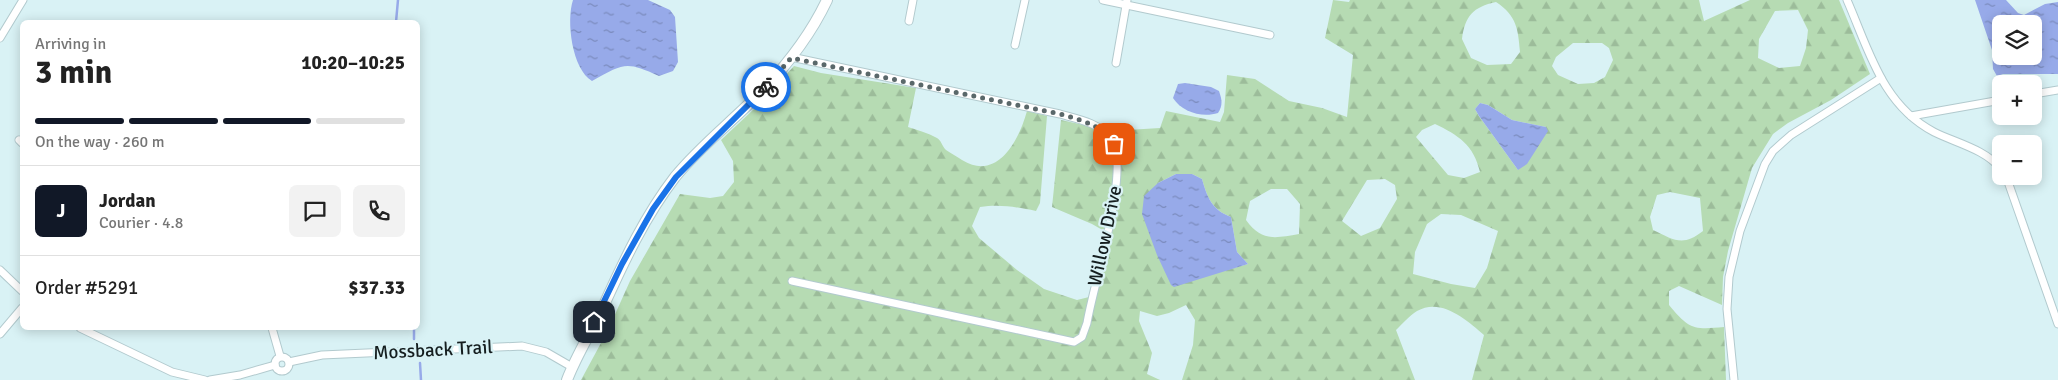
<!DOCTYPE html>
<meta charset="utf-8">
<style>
:root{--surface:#fff;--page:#f2f2f2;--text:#222;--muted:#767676;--line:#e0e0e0;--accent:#111827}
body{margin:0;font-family:Signika,sans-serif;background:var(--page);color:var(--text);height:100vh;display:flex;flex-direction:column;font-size:19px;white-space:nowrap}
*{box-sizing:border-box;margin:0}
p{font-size:16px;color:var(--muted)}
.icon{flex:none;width:28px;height:28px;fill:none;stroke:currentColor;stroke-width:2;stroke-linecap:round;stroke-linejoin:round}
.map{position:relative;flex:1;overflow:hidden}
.sheet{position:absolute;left:20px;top:20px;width:400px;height:310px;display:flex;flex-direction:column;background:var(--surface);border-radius:8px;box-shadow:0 2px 12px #0003}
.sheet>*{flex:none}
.buttons{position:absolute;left:1992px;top:15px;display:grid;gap:10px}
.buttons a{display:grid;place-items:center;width:50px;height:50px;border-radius:8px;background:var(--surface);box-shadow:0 2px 12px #0003;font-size:25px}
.pin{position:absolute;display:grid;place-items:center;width:42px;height:42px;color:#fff;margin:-21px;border-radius:10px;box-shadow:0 2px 8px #0006}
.courier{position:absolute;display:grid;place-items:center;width:50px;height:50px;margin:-25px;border:4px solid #1a73e8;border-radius:50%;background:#fff;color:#222;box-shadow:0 1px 6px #0007}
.headline em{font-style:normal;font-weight:700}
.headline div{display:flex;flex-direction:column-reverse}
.headline{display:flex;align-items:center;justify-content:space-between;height:85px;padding:0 15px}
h1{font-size:32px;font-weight:700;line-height:38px}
.bar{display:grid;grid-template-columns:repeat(4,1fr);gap:8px 5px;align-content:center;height:60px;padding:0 15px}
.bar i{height:6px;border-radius:4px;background:var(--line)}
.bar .active{background:var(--accent)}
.bar p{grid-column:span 4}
.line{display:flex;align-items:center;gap:12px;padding:0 15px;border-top:1px solid var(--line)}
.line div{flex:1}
.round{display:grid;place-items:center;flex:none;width:52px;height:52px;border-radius:8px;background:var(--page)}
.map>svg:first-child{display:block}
.forest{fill:url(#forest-firs);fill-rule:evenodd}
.water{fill:url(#water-ripples);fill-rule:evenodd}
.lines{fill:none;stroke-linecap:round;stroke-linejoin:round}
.stream{stroke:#97aae9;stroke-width:2.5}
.street-casing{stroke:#b2cace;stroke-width:9}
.secondary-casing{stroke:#b2cace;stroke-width:12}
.street{stroke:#fff;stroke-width:7}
.secondary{stroke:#fff;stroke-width:10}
.done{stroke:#5a686a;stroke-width:5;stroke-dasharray:0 9}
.route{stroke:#1a73e8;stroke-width:6}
.labels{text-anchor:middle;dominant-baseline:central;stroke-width:4.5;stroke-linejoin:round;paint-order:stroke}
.street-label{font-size:19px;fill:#151e1f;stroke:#d9f2f5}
</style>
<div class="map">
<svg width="2058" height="380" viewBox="0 0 2058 380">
<defs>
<pattern id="forest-firs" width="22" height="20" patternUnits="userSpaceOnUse" patternTransform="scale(1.25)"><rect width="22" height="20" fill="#b6dbb3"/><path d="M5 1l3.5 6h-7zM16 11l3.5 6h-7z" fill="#9cbc9a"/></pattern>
<pattern id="water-ripples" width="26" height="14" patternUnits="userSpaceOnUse" patternTransform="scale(1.25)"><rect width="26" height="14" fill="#97aae9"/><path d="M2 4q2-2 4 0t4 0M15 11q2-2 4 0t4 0" fill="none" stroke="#7a8abc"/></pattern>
</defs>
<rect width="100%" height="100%" fill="#d9f2f5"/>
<!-- forest -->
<path class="forest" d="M1333,0L1349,2L1350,0H1699L1704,21L1750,0H1839L1870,74L1831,100L1788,123L1773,134L1752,168L1728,251L1723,277L1722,305L1679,286L1669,291V305C1689,329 1693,330 1724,327L1726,380H1472L1484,335C1467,320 1441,297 1417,311C1409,316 1402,324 1396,330L1415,380H1182L1193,345L1195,320L1186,305L1169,313L1157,316L1140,311L1139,321L1152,353L1147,374L1160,380H581L608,330L630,281L680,194L710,198L723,196L734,182L733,161L721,140L754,109L794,66L821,73L916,88L908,127C917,130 928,133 937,138C941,140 942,146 946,150C951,153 957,157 962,160C998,182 1019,140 1027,111L1047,116L1040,203L1036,211C1016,207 1000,204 980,207L972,226L979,238L1017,270L1044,289L1077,300L1089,297L1104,264L1113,236L1092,224L1052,207L1061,120L1111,131L1160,128L1166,111L1220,122L1224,112L1227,75L1255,79L1289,101L1322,108L1347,117L1353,55L1325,38ZM1496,2C1517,16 1518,29 1520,52L1511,64L1487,65L1471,58L1462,39C1465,16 1473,7 1496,2ZM1798,10L1808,30L1806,48L1800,66L1779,68L1758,58L1759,39L1775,11ZM1573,43H1602L1609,48L1613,60L1605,77L1594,83L1578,84L1558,75L1552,66L1556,57ZM1480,103L1488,105L1512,120L1546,127L1518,170L1479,116L1475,109ZM1435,124C1458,135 1474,145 1480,172L1464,178L1448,175L1416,137L1422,130ZM1176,174H1192L1202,179C1207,197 1212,210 1231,217L1237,252L1248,264L1212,274L1158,183ZM1385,179L1395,185L1397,199L1380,228L1361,236L1342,221L1367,180ZM1271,189H1287L1300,204L1299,234C1275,238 1262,242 1246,220L1250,201ZM1670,192L1700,198L1703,231C1683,247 1674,240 1653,230L1650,217L1657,195ZM1441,214L1461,215L1498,231L1487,268L1475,288L1451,284L1413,274L1415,252L1427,224Z"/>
<!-- water -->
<g class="water">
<path d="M573,0H648L670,10L675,17L678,62L673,71L659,76C626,61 624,63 592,81C572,69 566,21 573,0Z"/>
<path d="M1975,0H2006L2018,13L2024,15L2045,4L2058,2V74H2003L1997,76L1993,69L1992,50ZM2001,24H2034V56H2001Z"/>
<path d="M1185,83L1211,87L1219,91C1222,100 1223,105 1218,113C1202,118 1182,112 1173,98L1178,84Z"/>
<path d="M1480,103L1488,105L1512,120L1546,127L1548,131L1527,164L1518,170L1479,116L1475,109Z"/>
<path d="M1176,174H1192L1202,179C1207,197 1212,210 1231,217L1237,252L1248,264L1174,287L1171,285L1157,255L1142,214L1144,196L1158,183Z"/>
</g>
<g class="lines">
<!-- stream -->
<g class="stream">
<path d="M396,22L398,0"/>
<path d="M414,328V339"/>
<path d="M420,363L421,380"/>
</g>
<defs>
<g id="street">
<path d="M1103,0L1270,35"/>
<path d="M1847,0C1869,50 1882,105 1934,132C1956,143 1985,149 2001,169"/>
<path d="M909,21L913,0"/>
<path d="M0,38L23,0"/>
<path d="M1015,45L1025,0"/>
<path d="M791,57L1060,114C1078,119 1100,123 1111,139C1132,167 1093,285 1087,323L1082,337L1074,342L792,281"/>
<path d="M1116,63L1127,0"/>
<path d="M2034,94L2058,90"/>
<path d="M1911,116L2001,100"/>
<path d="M19,140L22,143"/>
<path d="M2006,176L2058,324"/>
<path d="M0,270L22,291"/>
<path d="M80,328L172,372L205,380"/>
<path d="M272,328L280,356"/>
<path d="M0,334L22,308"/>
<circle cx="282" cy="364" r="7"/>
<path d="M289,362L322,355L522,346L546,352L572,367"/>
<path d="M210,380L240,375L275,365"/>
<path d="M1734,380L1727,309L1729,277L1740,231L1765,164L1773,151L1791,135L1881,78"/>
</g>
<path id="secondary" d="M567,380C577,354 592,331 604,305C624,261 645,216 675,177C700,146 733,121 761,92C787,65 811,34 827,0"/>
</defs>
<!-- street casing -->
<use href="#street" class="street-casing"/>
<!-- secondary casing -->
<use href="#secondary" class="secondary-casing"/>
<!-- street -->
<use href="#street" class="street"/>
<!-- secondary -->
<use href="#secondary" class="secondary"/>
</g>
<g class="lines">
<!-- done -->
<path class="done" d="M766,87L791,58L1060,114C1081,120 1102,125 1114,144"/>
<!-- route -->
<path class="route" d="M594,322L622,264L653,209L676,177L766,87"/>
</g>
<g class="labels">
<!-- street labels -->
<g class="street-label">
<text transform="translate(1105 236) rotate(-78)">Willow Drive</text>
<text transform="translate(433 350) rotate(-3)">Mossback Trail</text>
</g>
</g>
</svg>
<div class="buttons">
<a><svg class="icon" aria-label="layers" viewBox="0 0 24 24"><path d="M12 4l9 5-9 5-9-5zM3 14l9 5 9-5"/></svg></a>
<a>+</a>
<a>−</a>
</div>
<div class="pin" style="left:1114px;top:144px;background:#ea580c"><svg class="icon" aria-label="bag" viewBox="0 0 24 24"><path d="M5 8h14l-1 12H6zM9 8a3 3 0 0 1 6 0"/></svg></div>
<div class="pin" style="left:594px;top:322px;background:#1f2937"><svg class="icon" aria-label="home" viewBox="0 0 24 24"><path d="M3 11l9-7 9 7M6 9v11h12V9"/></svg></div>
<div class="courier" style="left:766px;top:87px"><svg class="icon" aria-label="bike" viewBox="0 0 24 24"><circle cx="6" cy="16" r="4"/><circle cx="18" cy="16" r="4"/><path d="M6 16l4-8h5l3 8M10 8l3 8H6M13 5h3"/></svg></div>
<section class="sheet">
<div class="headline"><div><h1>3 min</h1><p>Arriving in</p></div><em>10:20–10:25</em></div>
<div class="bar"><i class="active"></i><i class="active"></i><i class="active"></i><i></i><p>On the way · 260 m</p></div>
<div class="line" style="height:90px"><b class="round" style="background:var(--accent);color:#fff">J</b><div><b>Jordan</b><p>Courier · 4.8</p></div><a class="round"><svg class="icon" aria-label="chat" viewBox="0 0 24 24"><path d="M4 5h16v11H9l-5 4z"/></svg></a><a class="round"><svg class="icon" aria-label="phone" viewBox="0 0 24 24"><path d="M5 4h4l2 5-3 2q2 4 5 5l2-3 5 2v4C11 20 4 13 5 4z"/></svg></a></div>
<div class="line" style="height:65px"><div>Order #5291</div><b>$37.33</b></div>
</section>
</div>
